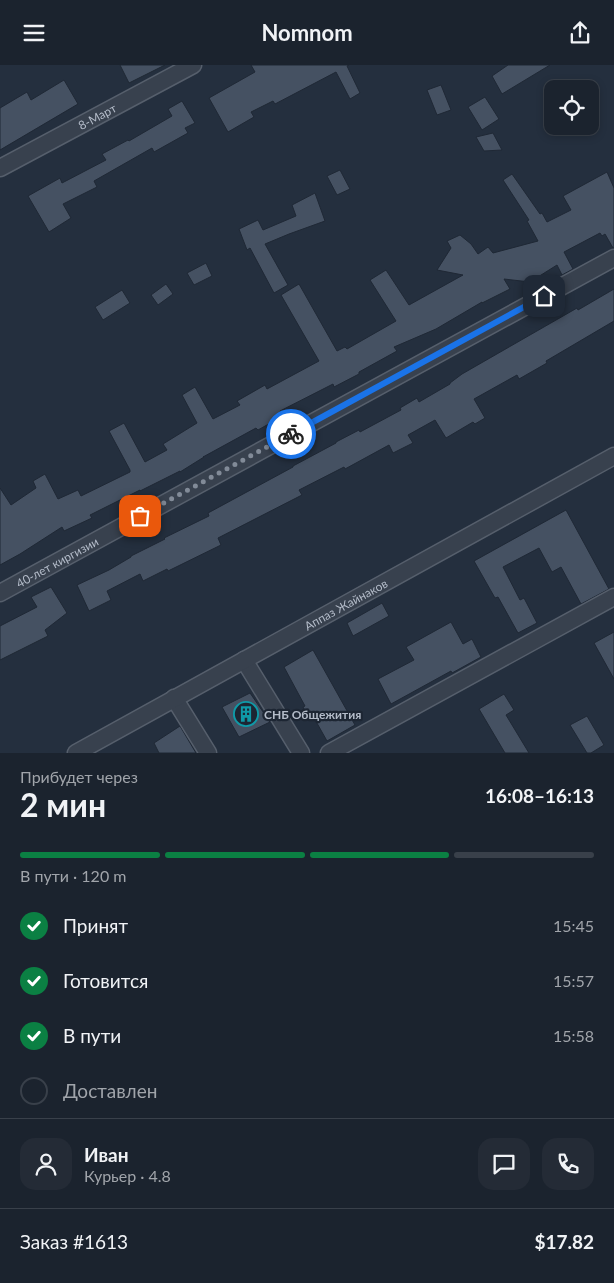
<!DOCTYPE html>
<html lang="ru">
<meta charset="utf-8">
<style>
:root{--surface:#1b232e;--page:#242b36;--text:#f1f3f6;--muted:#a0a4aa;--line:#39404a;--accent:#0b8043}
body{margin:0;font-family:Lato,sans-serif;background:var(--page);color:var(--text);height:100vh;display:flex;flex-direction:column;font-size:19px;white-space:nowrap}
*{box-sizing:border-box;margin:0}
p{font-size:16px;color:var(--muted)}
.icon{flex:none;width:28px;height:28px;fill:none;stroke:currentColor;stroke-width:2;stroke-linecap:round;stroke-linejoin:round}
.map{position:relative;height:688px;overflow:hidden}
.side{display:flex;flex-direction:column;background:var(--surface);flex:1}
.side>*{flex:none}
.fabs{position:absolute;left:544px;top:15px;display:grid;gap:10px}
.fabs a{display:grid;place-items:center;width:55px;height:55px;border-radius:10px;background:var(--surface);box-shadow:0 2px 8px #0003,0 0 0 1px var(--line);font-size:25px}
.pin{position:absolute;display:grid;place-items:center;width:42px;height:42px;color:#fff;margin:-21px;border-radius:10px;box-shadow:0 2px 8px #0006}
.courier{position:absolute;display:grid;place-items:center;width:50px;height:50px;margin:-25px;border:4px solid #1a73e8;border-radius:50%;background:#fff;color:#222;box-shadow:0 1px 6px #0007}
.overview em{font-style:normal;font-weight:700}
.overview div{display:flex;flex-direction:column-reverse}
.overview{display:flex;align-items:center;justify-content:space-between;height:85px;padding:0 20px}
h1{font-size:32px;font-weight:700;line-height:38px}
.bar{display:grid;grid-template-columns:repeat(4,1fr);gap:8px 5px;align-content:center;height:60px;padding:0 20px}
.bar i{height:6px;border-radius:4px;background:var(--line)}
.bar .selected{background:var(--accent)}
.bar p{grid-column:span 4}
.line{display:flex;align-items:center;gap:12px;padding:0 20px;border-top:1px solid var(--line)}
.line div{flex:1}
.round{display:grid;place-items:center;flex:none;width:52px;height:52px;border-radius:15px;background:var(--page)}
ol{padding:0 20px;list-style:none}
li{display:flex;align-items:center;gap:15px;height:55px}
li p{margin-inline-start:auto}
li .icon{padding:5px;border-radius:50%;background:var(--accent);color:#fff;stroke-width:4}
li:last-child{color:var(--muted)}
li i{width:28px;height:28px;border:2px solid var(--line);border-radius:50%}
header{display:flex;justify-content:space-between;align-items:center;height:65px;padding:0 20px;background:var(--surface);font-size:22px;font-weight:700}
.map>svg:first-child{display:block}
.building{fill:#455162;stroke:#1f2835}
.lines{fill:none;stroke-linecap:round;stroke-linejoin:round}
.minor-casing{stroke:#565f6c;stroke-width:19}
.minor{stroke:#38414e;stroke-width:16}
.done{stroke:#828b98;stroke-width:5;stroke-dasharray:0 9}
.route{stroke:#1a73e8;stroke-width:6}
.labels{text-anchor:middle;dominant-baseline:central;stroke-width:4.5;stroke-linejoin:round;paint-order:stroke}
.street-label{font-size:12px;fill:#b4bcc9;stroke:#1d2633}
.poi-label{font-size:12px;font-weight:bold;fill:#b4bcc9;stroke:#1d2633;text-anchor:start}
</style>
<header><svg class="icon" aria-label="menu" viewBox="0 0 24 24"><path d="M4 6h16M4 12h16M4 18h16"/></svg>Nomnom<svg class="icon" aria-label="share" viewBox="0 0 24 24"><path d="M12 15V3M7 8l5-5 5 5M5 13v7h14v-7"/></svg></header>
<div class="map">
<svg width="614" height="688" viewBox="0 0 614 688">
<rect width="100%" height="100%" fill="#242f3e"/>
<!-- building -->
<g class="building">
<path d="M120,0H165L129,18Z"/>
<path d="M251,0H349L347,1L360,28L350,34L336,7L275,39L273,36L251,47L254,52L228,67L209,33L255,7Z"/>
<path d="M508,0H550L502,29L492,11Z"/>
<path d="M64,15L78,39L0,85V43L27,27L31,35Z"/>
<path d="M441,20L451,45L437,50L427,25Z"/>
<path d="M485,32L499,54L482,65L468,42Z"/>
<path d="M182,36L195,58L185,63L188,68L154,87L152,83L94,116L97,122L63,139L71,153L49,167L28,131L60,113L62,118L106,95L102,89L128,75L129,76L172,51L168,44Z"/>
<path d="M493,68L502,85L484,86L476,72Z"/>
<path d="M340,105L350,124L337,130L327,111Z"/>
<path d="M607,107L614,123V183H613L605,169L602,171L600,168L564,187L573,204L562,210L557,200L530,217L504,214L510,224L482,238V237L436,264L394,282L397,286L359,307V309L334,322L333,319L280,346L283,351L258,365L256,363L203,392H204L180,407V406L140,426V425L90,450L92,453L64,466L62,462L20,489L0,500V423L11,440L36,423L33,416L45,409L58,434L78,425L81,431L130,407V405L109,366L124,358L145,397L167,385L163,379L197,358L182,330L195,322L213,354L240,340L237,336L265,320L267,324L319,296L281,230L299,219L337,286L345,282L347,284L396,256L370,215L386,205L409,240L463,210L437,205L451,183L447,176L460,170L471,179L478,189L488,182L493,188L538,176L527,156L529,155L503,115L512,109L540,149L542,148L547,157L571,145L563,131Z"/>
<path d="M315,128L325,156L289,169L265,179L288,220L274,228L250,183L247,185L239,164L258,155L263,165L296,151L292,140Z"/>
<path d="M206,198L212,211L194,220L187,208Z"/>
<path d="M166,219L173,229L158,240L151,230Z"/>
<path d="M614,224V256L546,296L547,298L519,314L517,310L474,334L485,353L475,359L473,357L446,373L435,355L408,370L413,378L393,388L389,380L345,404L344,402L299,425L302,430L218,473L221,480L168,506L167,504L143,516L140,509L107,526L111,535L89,546L77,520L109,505L131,492V491L165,474L164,473L209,451L208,448L293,402V401L336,378V377L359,365L360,367L401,345L400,343L417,333L419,337L450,319V318L462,309L577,243L578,245Z"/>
<path d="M122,225L130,238L103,255L95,242Z"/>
<path d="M566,445L609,524L581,539L561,502L552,507L539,483L503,502L520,535L524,533L537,558L518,568L498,532L495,533L474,496Z"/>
<path d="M51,522L67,548L45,565L48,571L0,595V561L37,542L31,532Z"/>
<path d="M382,538L389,551L353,571L347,558Z"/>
<path d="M451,557L463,579L472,574L481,592L452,608L451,606L391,639L378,614L414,595L406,582Z"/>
<path d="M614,567V614L594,578Z"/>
<path d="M313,585L355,660L327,676L313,651L309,653L303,642L305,641L284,602Z"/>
<path d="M250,628L270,657L239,672L222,642Z"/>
<path d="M504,629L514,645L506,650L529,688H505L479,644Z"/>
<path d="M587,651L604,680L591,688H587L570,660Z"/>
<path d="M180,661L196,688H159L154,678Z"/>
</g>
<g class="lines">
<defs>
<g id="minor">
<path id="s1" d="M0,103L193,0"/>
<path id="s2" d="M0,528L614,193"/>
<path d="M244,595L301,688"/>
<path d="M174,633L208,688"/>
<path id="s3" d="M76,688L614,391"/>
<path d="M329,688L614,532"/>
</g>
</defs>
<!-- minor casing -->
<use href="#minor" class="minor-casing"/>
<!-- minor -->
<use href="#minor" class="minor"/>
</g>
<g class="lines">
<!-- done -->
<path class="done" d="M140,451L291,369"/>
<!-- route -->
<path class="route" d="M291,369L544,231"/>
</g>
<!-- icons -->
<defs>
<symbol id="building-ring" viewBox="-11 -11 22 22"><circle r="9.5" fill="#1d2633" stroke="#0f9aa8" stroke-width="1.5"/><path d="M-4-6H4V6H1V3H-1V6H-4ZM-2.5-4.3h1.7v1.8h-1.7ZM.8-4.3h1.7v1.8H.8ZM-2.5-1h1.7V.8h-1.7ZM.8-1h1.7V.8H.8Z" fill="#0f9aa8"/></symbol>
</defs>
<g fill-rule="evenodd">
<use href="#building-ring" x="232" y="635" width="28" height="28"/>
</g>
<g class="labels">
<!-- street labels -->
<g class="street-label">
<text stroke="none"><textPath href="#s1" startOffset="110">8-Март</textPath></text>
<text stroke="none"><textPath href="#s2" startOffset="65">40-лет киргизии</textPath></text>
<text stroke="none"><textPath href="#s3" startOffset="308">Аппаз Жайнаков</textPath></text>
</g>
<!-- poi labels -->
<g class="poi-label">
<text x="264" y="649">СНБ Общежития</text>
</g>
</g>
</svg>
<div class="fabs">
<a><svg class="icon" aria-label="locate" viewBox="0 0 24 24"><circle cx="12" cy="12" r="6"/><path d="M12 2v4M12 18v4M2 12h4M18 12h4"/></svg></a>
</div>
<div class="pin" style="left:140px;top:451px;background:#ea580c"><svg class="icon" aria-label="bag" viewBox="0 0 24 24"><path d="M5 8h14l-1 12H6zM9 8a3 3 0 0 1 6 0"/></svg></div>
<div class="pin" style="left:544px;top:231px;background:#1f2937"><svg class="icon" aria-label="home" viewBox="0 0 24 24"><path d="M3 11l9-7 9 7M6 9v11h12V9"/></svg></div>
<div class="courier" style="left:291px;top:369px"><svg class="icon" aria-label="bike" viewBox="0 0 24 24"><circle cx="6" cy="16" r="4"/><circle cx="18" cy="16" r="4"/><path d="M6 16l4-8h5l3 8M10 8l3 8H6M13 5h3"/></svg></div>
</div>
<section class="side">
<div class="overview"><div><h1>2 мин</h1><p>Прибудет через</p></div><em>16:08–16:13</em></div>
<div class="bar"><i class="selected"></i><i class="selected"></i><i class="selected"></i><i></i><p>В пути · 120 m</p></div>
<ol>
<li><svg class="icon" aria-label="check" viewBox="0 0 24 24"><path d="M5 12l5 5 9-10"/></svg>Принят<p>15:45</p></li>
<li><svg class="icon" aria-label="check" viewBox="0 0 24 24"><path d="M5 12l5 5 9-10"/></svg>Готовится<p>15:57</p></li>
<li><svg class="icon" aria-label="check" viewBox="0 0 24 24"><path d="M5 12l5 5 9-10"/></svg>В пути<p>15:58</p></li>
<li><i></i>Доставлен</li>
</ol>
<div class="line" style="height:90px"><a class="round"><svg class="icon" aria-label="person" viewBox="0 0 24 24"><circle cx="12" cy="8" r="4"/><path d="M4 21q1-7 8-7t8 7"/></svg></a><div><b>Иван</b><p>Курьер · 4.8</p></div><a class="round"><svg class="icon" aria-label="chat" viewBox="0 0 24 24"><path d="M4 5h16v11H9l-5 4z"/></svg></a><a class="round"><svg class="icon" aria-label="phone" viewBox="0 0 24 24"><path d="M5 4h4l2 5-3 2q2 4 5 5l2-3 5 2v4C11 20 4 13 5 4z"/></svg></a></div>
<div class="line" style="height:65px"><div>Заказ #1613</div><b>$17.82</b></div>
</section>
